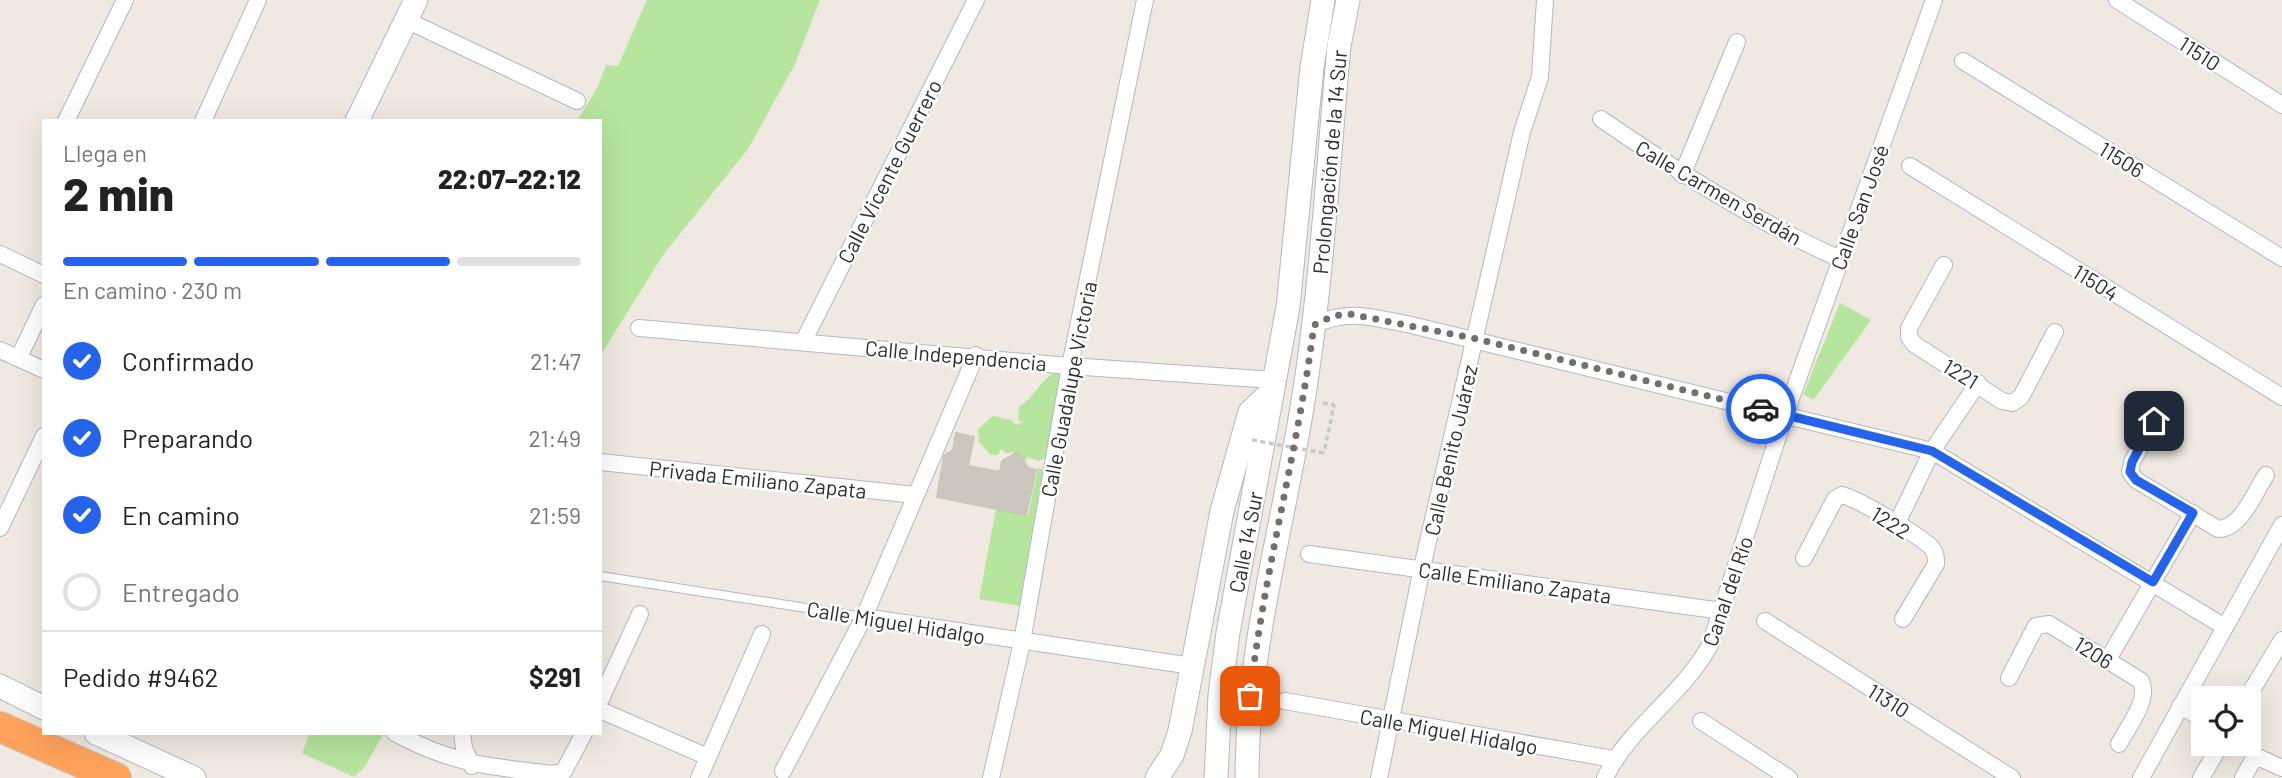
<!DOCTYPE html>
<html lang="es">
<meta charset="utf-8">
<style>
:root{--surface:#fff;--page:#f6f6f6;--text:#222;--muted:#767676;--line:#e0e0e0;--accent:#2563eb}
body{margin:0;font-family:Barlow,sans-serif;background:var(--page);color:var(--text);height:100vh;display:flex;flex-direction:column;font-size:26px;white-space:nowrap}
*{box-sizing:border-box;margin:0}
p{font-size:23px;color:var(--muted)}
.icon{flex:none;width:38px;height:38px;fill:none;stroke:currentColor;stroke-width:2;stroke-linecap:round;stroke-linejoin:round}
.map{position:relative;flex:1;overflow:hidden}
.sheet{position:absolute;left:42px;top:119px;width:560px;height:616px;display:flex;flex-direction:column;background:var(--surface);border-radius:0px;box-shadow:0 7px 28px #0002}
.sheet>*{flex:none}
.controls{position:absolute;left:2191px;top:686px;display:grid;gap:14px}
.controls a{display:grid;place-items:center;width:70px;height:70px;border-radius:0px;background:var(--surface);box-shadow:0 7px 28px #0002;font-size:35px}
.pin{position:absolute;display:grid;place-items:center;width:60px;height:60px;color:#fff;margin:-30px;border-radius:14px;box-shadow:0 4px 10px #0006}
.courier{position:absolute;display:grid;place-items:center;width:70px;height:70px;margin:-35px;border:5px solid #2563eb;border-radius:50%;background:#fff;color:#222;box-shadow:0 2px 9px #0007}
.overview em{font-style:normal;font-weight:800}
.overview div{display:flex;flex-direction:column-reverse}
.overview{display:flex;align-items:center;justify-content:space-between;height:119px;padding:0 21px}
h1{font-size:46px;font-weight:800;line-height:52px}
.bar{display:grid;grid-template-columns:repeat(4,1fr);gap:10px 7px;align-content:center;height:84px;padding:0 21px}
.bar i{height:9px;border-radius:5px;background:var(--line)}
.bar .current{background:var(--accent)}
.bar p{grid-column:span 4}
.line{display:flex;align-items:center;gap:18px;padding:0 21px;border-top:2px solid var(--line)}
.line div{flex:1}
ol{padding:0 21px;list-style:none}
li{display:flex;align-items:center;gap:21px;height:77px}
li p{margin-inline-start:auto}
li .icon{padding:7px;border-radius:50%;background:var(--accent);color:#fff;stroke-width:4}
li:last-child{color:var(--muted)}
li i{width:38px;height:38px;border:4px solid var(--line);border-radius:50%}
.map>svg:first-child{display:block}
.green{fill:#b6e59e}
.building{fill:#cbc7bf;stroke:#cbc5ba;stroke-width:2}
.lines{fill:none;stroke-linecap:round;stroke-linejoin:round}
.lane-casing{stroke:#b4b7c1;stroke-width:10}
.street-casing{stroke:#b4b7c1;stroke-width:18}
.secondary-casing{stroke:#b4b7c1;stroke-width:25}
.highway-casing{stroke:#c9c9c9;stroke-width:32}
.path{stroke:#c9c9c9;stroke-width:3.5;stroke-dasharray:5 3.5;stroke-linecap:butt}
.lane{stroke:#fff;stroke-width:8}
.street{stroke:#fff;stroke-width:16}
.secondary{stroke:#fff;stroke-width:23}
.highway{stroke:#ffa35c;stroke-width:30}
.path-bridge{stroke:#c9c9c9;stroke-width:3.5;stroke-dasharray:5 3.5;stroke-linecap:butt}
.done{stroke:#726f6d;stroke-width:7;stroke-dasharray:0 12.6}
.route{stroke:#2563eb;stroke-width:9}
.labels{text-anchor:middle;dominant-baseline:central;stroke-width:5;stroke-linejoin:round;paint-order:stroke}
.street-label{font-size:21px;fill:#2e2e2e;stroke:#fff}
</style>
<div class="map">
<svg width="2282" height="778" viewBox="0 0 2282 778">
<rect width="100%" height="100%" fill="#efe9e1"/>
<!-- green -->
<g class="green">
<path d="M647,0H820L795,64L748,149L663,255L600,356V121H577L597,88L606,65L618,66Z"/>
<path d="M1840,303L1871,320L1814,399L1803,395Z"/>
<path d="M1057,371L1064,373L1050,456L1038,461L1027,457L1025,462L1018,452L1006,453L1001,449L998,455H991L979,442L978,429L993,416L1011,420L1016,425L1024,422L1018,420L1019,407C1035,397 1039,381 1057,371Z"/>
<path d="M1052,458L1025,607L979,599L996,509L1028,515L1038,468L1044,469L1045,460Z"/>
<path d="M310,733H384L364,768L354,777L302,753Z"/>
</g>
<!-- building -->
<path class="building" d="M956,433L974,437L968,466L1000,472L1002,461L1018,452L1028,468L1036,470L1026,515L937,497L944,456L953,450Z"/>
<g class="lines">
<defs>
<path id="lane" d="M600,576L864,617"/>
<g id="street">
<path d="M2117,0L2282,105"/>
<path d="M406,20L577,101"/>
<path d="M1963,61L2282,258"/>
<path d="M1601,119C1677,171 1755,221 1840,259"/>
<path d="M66,121L125,0"/>
<path d="M203,121L258,0"/>
<path d="M1910,166L2282,397"/>
<path d="M1682,175L1737,42"/>
<path d="M0,254L44,275"/>
<path d="M1944,265L1909,328V337L1914,344L2002,401L2012,403L2021,397L2055,332"/>
<path d="M1314,325C1349,308 1374,318 1411,325L1932,451L2225,627"/>
<path d="M639,328L1070,366L1274,380"/>
<path d="M803,342L976,0"/>
<path d="M0,350L44,370"/>
<path d="M19,357L44,305"/>
<path d="M2165,401L2132,462L2130,472L2136,480L2218,529C2241,529 2255,492 2266,475"/>
<path d="M600,462L916,495"/>
<path d="M1896,525L1932,451L1978,383"/>
<path d="M0,528L44,436"/>
<path d="M1309,554L1722,611"/>
<path d="M1804,558L1835,499L1842,495C1860,500 1919,535 1932,548C1936,553 1936,558 1936,564L1903,619"/>
<path d="M864,617L1192,666"/>
<path d="M1765,621L2012,778"/>
<path d="M2107,661L2193,513"/>
<path d="M2009,678L2036,626L2049,624L2141,681C2150,700 2128,726 2119,744"/>
<path d="M2247,698L2282,640"/>
<path d="M600,701L640,614"/>
<path d="M1285,701L1613,759"/>
<path d="M2180,706L2203,719"/>
<path d="M600,710L708,757"/>
<path d="M1701,721L1789,778"/>
<path d="M395,733C452,764 490,767 553,774L564,771L584,733"/>
<path d="M462,733L464,748L472,766"/>
<path d="M783,771L864,617L976,355"/>
<path d="M699,778L762,634"/>
<path d="M991,778L1022,642L1070,366L1145,0"/>
<path d="M1379,778L1422,568L1522,132L1540,77L1545,0"/>
<path d="M1605,778C1629,727 1683,695 1710,645L1785,415L1934,0"/>
<path d="M2141,778L2282,525"/>
<path d="M2201,778L2221,744"/>
<path d="M2243,778L2253,760L2260,758L2282,768"/>
</g>
<g id="secondary">
<path d="M357,121L416,0"/>
<path d="M0,686L44,708"/>
<path d="M96,733L194,778"/>
<path d="M1157,778L1172,755L1180,731L1222,511L1250,412L1272,391"/>
<path d="M1216,778L1220,695L1228,633L1288,307L1312,67L1323,0"/>
<path d="M1247,778C1247,647 1283,528 1303,401C1322,284 1328,164 1339,46L1348,0"/>
</g>
<path id="highway" d="M0,727L116,778"/>
</defs>
<!-- lane casing -->
<use href="#lane" class="lane-casing"/>
<!-- street casing -->
<use href="#street" class="street-casing"/>
<!-- secondary casing -->
<use href="#secondary" class="secondary-casing"/>
<!-- highway casing -->
<use href="#highway" class="highway-casing"/>
<!-- path -->
<path class="path" d="M1323,403L1334,405L1324,453"/>
<!-- lane -->
<use href="#lane" class="lane"/>
<!-- street -->
<use href="#street" class="street"/>
<!-- secondary -->
<use href="#secondary" class="secondary"/>
<!-- highway -->
<use href="#highway" class="highway"/>
<!-- path-bridge -->
<path class="path-bridge" d="M1252,440L1324,453"/>
</g>
<g class="lines">
<!-- done -->
<path class="done" d="M1250,696C1264,571 1298,450 1314,325L1333,316L1350,314L1477,339L1761,409"/>
<!-- route -->
<path class="route" d="M1761,409L1932,451L2153,582L2193,513L2136,480L2130,472L2132,462L2154,421"/>
</g>
<g class="labels">
<!-- street labels -->
<g class="street-label">
<text transform="translate(2200 53) rotate(33)">11510</text>
<text transform="translate(2122 159) rotate(32)">11506</text>
<text transform="translate(1329 162) rotate(-85)">Prolongación de la 14 Sur</text>
<text transform="translate(889 171) rotate(-63)">Calle Vicente Guerrero</text>
<text transform="translate(1719 192) rotate(30)">Calle Carmen Serdán</text>
<text transform="translate(1859 207) rotate(-70)">Calle San José</text>
<text transform="translate(2096 282) rotate(32)">11504</text>
<text transform="translate(956 355) rotate(5)">Calle Independencia</text>
<text transform="translate(1961 373) rotate(32)">1221</text>
<text transform="translate(1068 389) rotate(-79)">Calle Guadalupe Victoria</text>
<text transform="translate(1450 450) rotate(-77)">Calle Benito Juárez</text>
<text transform="translate(758 479) rotate(6)">Privada Emiliano Zapata</text>
<text transform="translate(1891 522) rotate(32)">1222</text>
<text transform="translate(1245 542) rotate(-79)">Calle 14 Sur</text>
<text transform="translate(1515 582) rotate(8)">Calle Emiliano Zapata</text>
<text transform="translate(1727 591) rotate(-71)">Canal del Río</text>
<text transform="translate(896 622) rotate(9)">Calle Miguel Hidalgo</text>
<text transform="translate(2094 652) rotate(32)">1206</text>
<text transform="translate(1889 700) rotate(32)">11310</text>
<text transform="translate(1449 731) rotate(10)">Calle Miguel Hidalgo</text>
</g>
</g>
</svg>
<div class="controls">
<a><svg class="icon" aria-label="locate" viewBox="0 0 24 24"><circle cx="12" cy="12" r="6"/><path d="M12 2v4M12 18v4M2 12h4M18 12h4"/></svg></a>
</div>
<div class="pin" style="left:1250px;top:696px;background:#ea580c"><svg class="icon" aria-label="bag" viewBox="0 0 24 24"><path d="M5 8h14l-1 12H6zM9 8a3 3 0 0 1 6 0"/></svg></div>
<div class="pin" style="left:2154px;top:421px;background:#1f2937"><svg class="icon" aria-label="home" viewBox="0 0 24 24"><path d="M3 11l9-7 9 7M6 9v11h12V9"/></svg></div>
<div class="courier" style="left:1761px;top:409px"><svg class="icon" aria-label="car" viewBox="0 0 24 24"><path d="M5 17H2v-5l4-1 3-4h7l3 4 3 1v5h-3M9 17h6M6 11h13"/><circle cx="7" cy="17" r="2"/><circle cx="17" cy="17" r="2"/></svg></div>
<section class="sheet">
<div class="overview"><div><h1>2 min</h1><p>Llega en</p></div><em>22:07–22:12</em></div>
<div class="bar"><i class="current"></i><i class="current"></i><i class="current"></i><i></i><p>En camino · 230 m</p></div>
<ol>
<li><svg class="icon" aria-label="check" viewBox="0 0 24 24"><path d="M5 12l5 5 9-10"/></svg>Confirmado<p>21:47</p></li>
<li><svg class="icon" aria-label="check" viewBox="0 0 24 24"><path d="M5 12l5 5 9-10"/></svg>Preparando<p>21:49</p></li>
<li><svg class="icon" aria-label="check" viewBox="0 0 24 24"><path d="M5 12l5 5 9-10"/></svg>En camino<p>21:59</p></li>
<li><i></i>Entregado</li>
</ol>
<div class="line" style="height:91px"><div>Pedido #9462</div><b>$291</b></div>
</section>
</div>
